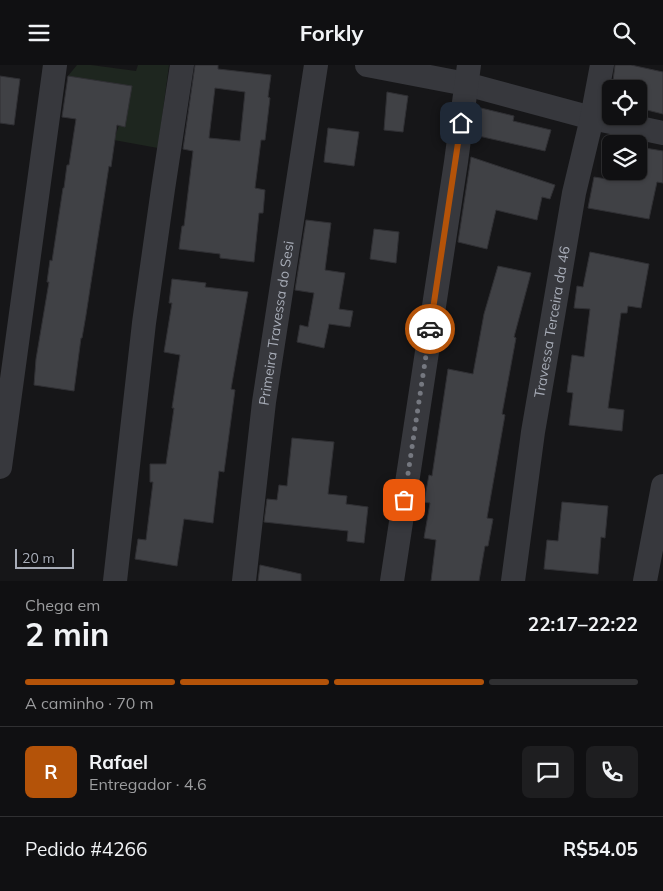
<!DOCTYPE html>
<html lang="pt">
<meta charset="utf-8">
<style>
:root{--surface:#101012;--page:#1e1e20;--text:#f1f3f6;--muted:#9c9d9f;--line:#303032;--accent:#b45309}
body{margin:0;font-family:Mulish,sans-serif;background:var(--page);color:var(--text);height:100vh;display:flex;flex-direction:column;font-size:19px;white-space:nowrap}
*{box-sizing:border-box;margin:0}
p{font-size:16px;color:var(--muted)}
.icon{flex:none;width:28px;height:28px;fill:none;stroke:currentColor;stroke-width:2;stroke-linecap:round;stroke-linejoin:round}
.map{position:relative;height:516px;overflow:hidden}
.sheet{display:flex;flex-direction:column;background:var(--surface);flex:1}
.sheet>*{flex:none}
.controls{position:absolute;left:602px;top:15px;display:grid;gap:10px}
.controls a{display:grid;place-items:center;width:45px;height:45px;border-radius:8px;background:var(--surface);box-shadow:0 1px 4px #0004,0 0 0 1px var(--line);font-size:25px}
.scale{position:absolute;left:15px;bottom:12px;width:59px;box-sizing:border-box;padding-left:5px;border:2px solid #a8adb8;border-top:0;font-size:14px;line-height:18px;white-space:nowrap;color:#a8adb8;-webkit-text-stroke:4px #111113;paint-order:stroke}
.pin{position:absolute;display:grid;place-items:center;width:42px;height:42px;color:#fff;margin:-21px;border-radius:10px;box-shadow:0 2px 8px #0006}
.courier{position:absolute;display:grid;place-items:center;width:50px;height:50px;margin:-25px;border:4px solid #b45309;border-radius:50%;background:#fff;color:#222;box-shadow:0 1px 6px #0007}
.head em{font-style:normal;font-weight:700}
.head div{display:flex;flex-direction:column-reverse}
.head{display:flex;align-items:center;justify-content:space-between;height:85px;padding:0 25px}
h1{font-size:32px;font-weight:700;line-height:38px}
.bar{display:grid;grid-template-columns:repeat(4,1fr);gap:8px 5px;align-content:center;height:60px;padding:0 25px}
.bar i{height:6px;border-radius:4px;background:var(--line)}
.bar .current{background:var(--accent)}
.bar p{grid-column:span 4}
.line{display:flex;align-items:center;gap:12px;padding:0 25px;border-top:1px solid var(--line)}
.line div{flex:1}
.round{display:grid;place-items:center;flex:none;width:52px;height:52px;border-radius:8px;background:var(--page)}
header{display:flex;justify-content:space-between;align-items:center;height:65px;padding:0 25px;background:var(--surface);font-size:22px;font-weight:700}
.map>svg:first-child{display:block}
.green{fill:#1e261f}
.building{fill:#404145;stroke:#303034;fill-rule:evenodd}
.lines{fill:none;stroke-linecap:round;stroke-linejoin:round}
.minor{stroke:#37383d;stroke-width:24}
.done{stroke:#757880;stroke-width:5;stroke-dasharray:0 9}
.route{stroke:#b45309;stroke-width:6}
.labels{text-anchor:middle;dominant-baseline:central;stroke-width:4.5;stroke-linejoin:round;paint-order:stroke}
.street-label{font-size:14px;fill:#a8adb8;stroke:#111113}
</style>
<header><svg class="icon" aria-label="menu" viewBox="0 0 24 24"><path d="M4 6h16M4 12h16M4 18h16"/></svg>Forkly<svg class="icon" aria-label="search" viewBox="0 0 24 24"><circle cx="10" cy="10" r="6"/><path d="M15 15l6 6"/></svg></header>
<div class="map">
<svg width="663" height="516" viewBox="0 0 663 516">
<rect width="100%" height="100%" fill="#161618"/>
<!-- green -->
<path class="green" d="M77,0H91L136,6L138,0H169L158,83L114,75L132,21L68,11Z"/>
<!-- building -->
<g class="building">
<path d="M195,0H218V4L271,10L268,32L270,33L265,75H261L255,123L265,125L263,148H259L254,197L220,193V189L179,184L182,161H184L193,86L183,84ZM215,23L245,27L240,76L209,73Z"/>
<path d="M615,0H631L663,7V49L639,43V24H612Z"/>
<path d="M0,11L20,14L14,60L0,58Z"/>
<path d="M68,11L132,21L125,62L117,60L111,102L109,101L86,250L82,273H81L74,326L34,320L36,294L49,217H47L50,195L52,196L63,123H64L67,100H69L76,54L62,52Z"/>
<path d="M387,27L408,31L403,67L384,65Z"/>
<path d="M481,43L514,51L513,56L551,65L545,86L474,70Z"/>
<path d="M328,63L359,67L354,101L324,97Z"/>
<path d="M639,82L663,86V118L657,117L649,154L588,143L594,112L607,114L611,91V106H639Z"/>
<path d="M471,92L555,120L550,134L542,132L537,155L496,145L487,184L458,177Z"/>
<path d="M306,155L331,158L325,205L345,208L339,244L353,246L350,262L329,259L324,283L297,277L300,260L308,262L314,228L295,225Z"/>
<path d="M374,164L399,167L396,198L370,194Z"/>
<path d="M590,187L649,199L641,243L628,241L627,248H621L608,343L624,345L622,366L569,360L573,328L567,327L572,290L584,292L590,244L574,243L577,221L583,222Z"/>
<path d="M498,201L531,208L514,272L516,273L502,349L505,350L487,453L493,454L488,481H485L479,516H431L436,475L424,473L430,438L424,437L429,410L432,411L448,304L473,309L484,249Z"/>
<path d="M172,214L206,218L205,222L248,227L231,324L235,325L224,407L219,406L213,458L184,454L177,501L135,494L138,474L146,475L153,417H150V399H166L174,343H172L180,290L164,287L172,238H169Z"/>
<path d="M292,373L334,377L328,429L347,431L346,439L368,442L364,478L347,476L348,466L264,457L267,434L277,435L279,420L287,421Z"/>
<path d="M562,437L608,441L605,473L601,472L598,509L544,504L547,475L558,476Z"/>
<path d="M260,500L301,509V516H258Z"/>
</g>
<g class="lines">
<!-- minor -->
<g class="minor">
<path d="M367,0L466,19L592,53L663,68"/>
<path d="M0,402L55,0"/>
<path d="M115,516L144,258L163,124L182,0"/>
<path id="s1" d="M244,516L264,337L316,0"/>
<path d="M392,516L456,97L469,0"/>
<path id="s2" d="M513,516L533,367L554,245L574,128L592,53L602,0"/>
<path d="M645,516L663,421"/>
</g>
</g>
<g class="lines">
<!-- done -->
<path class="done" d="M404,435L430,264"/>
<!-- route -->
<path class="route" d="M430,264L461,58"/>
</g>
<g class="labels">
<!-- street labels -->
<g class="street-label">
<text stroke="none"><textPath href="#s1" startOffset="260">Primeira Travessa do Sesi</textPath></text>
<text stroke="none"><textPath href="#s2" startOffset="262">Travessa Terceira da 46</textPath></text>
</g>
</g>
</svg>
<div class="controls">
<a><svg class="icon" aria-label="locate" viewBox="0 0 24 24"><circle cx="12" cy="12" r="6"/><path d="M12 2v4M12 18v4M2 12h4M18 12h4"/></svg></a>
<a><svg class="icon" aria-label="layers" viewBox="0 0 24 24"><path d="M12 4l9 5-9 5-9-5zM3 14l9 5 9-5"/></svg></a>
</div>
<div class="scale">20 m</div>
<div class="pin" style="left:404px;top:435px;background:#ea580c"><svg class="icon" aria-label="bag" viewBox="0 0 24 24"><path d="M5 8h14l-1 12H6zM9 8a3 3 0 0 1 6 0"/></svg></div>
<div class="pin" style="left:461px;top:58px;background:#1f2937"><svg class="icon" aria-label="home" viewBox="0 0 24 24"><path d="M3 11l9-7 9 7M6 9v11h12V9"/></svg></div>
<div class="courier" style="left:430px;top:264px"><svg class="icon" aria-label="car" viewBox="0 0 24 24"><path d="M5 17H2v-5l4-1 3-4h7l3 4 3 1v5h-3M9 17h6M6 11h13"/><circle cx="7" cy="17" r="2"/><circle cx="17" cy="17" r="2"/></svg></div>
</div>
<section class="sheet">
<div class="head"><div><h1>2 min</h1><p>Chega em</p></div><em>22:17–22:22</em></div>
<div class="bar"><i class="current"></i><i class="current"></i><i class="current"></i><i></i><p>A caminho · 70 m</p></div>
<div class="line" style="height:90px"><b class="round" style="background:var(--accent);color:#fff">R</b><div><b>Rafael</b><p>Entregador · 4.6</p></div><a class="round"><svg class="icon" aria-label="chat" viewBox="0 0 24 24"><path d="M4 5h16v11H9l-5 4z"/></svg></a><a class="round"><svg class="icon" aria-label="phone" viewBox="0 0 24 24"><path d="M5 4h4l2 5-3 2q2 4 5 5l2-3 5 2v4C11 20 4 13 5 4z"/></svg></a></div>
<div class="line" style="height:65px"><div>Pedido #4266</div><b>R$54.05</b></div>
</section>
